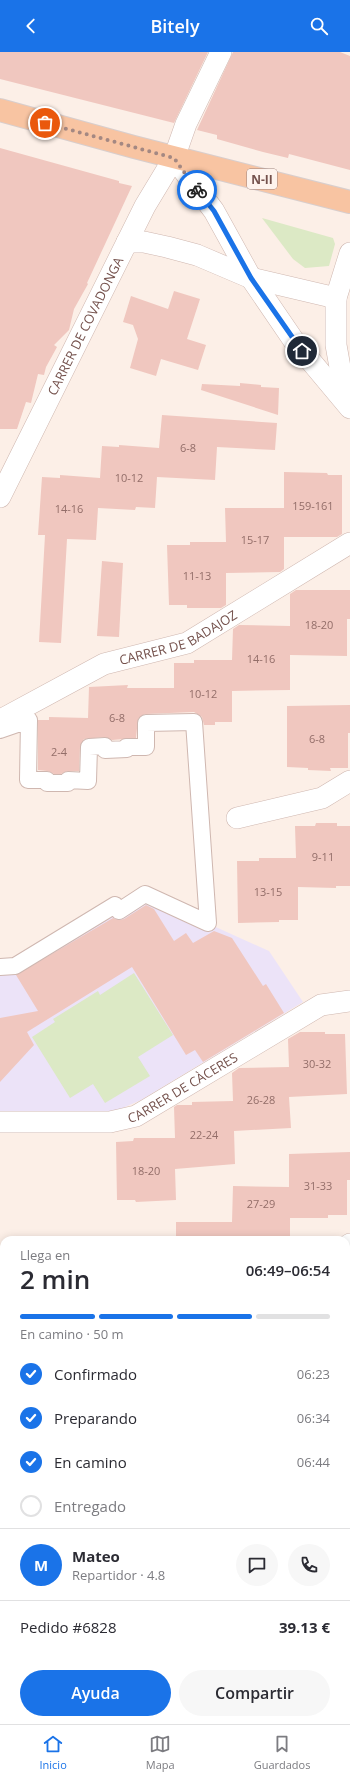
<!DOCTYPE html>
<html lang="es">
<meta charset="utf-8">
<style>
:root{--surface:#fff;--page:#f7f7f7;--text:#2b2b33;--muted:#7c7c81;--line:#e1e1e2;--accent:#1a73e8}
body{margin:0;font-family:"Open Sans",sans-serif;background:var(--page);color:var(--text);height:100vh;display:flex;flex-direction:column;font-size:15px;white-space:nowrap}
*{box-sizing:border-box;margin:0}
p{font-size:13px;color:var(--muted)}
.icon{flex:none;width:22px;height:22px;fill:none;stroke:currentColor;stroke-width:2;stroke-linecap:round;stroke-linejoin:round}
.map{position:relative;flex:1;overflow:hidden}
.drawer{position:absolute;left:0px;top:1184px;width:350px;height:488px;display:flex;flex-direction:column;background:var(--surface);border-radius:12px 12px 0 0;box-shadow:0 2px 10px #0003}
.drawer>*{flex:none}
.pin{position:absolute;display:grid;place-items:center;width:34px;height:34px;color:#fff;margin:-17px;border:2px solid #fff;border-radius:50%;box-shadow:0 1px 4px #0007}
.courier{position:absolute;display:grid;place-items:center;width:40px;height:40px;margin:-20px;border:3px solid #1a73e8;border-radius:50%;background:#fff;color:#222;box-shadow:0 1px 5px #0007}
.headline em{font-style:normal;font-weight:600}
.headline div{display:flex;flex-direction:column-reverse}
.headline{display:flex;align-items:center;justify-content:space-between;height:68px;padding:0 20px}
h1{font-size:26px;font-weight:600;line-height:30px}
.bar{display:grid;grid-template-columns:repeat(4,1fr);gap:6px 4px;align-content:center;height:48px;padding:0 20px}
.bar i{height:5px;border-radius:3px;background:var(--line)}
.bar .current{background:var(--accent)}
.bar p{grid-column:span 4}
.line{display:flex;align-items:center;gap:10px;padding:0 20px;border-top:1px solid var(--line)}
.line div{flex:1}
.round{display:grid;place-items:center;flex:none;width:42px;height:42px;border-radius:21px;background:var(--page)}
ol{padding:0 20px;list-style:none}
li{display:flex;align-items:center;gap:12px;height:44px}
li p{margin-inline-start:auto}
li .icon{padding:4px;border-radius:50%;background:var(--accent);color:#fff;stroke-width:4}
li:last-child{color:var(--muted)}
li i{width:22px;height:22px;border:2px solid var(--line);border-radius:50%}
.primary-button{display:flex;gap:8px;margin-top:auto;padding:8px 20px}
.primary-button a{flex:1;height:46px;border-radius:24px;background:var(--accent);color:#fff;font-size:16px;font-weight:600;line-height:46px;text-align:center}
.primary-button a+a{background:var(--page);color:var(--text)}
header{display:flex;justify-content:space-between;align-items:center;height:52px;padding:0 20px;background:var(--accent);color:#fff;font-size:18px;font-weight:600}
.tabs{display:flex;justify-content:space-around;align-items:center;height:56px;border-top:1px solid var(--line);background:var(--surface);font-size:11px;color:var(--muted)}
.tabs a{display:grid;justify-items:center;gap:2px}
.tabs .current{color:var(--accent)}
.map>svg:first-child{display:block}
.education{fill:#ece3f8}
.green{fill:#dce9c5}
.building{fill:#f0c7bf}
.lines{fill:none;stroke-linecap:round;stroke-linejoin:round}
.pedestrian-casing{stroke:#cfb7b0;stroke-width:18}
.minor-casing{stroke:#cfb7b0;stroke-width:22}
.primary-casing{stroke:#d8cecd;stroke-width:24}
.motorway-casing{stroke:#d8cecd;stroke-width:24}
.pedestrian{stroke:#fff;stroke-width:16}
.minor{stroke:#fff;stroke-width:21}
.primary{stroke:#f8c4a2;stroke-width:22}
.motorway{stroke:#f3a3a0;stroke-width:22}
.done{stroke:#a48882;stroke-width:4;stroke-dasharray:0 7.2}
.route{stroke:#1a73e8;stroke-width:5}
.labels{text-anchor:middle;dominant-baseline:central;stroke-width:3.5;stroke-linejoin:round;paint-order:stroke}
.number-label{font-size:11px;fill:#936e69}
.shield{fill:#fef3ed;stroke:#9d827c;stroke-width:1}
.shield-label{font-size:12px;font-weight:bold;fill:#74514c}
.street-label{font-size:13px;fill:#74514c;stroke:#fef3ed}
</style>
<header><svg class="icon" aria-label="back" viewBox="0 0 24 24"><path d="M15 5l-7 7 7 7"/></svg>Bitely<svg class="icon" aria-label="search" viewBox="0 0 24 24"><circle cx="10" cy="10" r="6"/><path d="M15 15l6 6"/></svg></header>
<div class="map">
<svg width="350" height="1672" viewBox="0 0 350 1672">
<rect width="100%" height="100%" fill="#fcefe7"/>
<!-- education -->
<path class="education" d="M145,843L269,899L303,950L141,1048L118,1058L101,1060H0V915Z"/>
<!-- green -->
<g class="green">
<path d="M262,166L333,186L335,192L329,214L305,216L293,207Z"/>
<path d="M134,921L173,983L138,1005L150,1024L105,1051L93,1032L70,1046L32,985L55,970L53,967L98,939L100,943Z"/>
</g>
<!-- building -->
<g class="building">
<path d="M0,0H208L174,71L0,27Z"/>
<path d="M233,0H340L350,4V118L289,102L288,106L263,100L217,87V83L197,78Z"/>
<path d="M0,96L119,129V131L132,134L87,231L88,232L74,257L69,278L54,293L57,295L46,315L44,323L38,322L31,351L26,350L17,377H0Z"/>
<path d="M174,239L200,247L187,287L206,293L198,318L161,307L156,324L130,316L138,287L133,273L123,270L131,244L168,257Z"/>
<path d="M240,331L261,333V335L279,336L278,363L201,338L202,332L240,334Z"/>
<path d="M162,363L277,371L275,398L217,395L215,428L157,425L155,456L136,455L135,458L98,456L96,488L67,487L61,591L39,590L45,483H38L42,425L60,426V423L100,426L102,394L119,395V393L159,396Z"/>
<path d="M284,420L327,421L328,423H342V482L337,485H284V517L280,520L226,521V553L221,556H187V553H169L167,493H190V490H226L225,456H284Z"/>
<path d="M102,509L123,511L119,585L97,584Z"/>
<path d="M296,538H350V567H347V604L290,603V638L232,639V670H215V673H204L202,665L194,660L145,662L138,667L136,686L112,688L104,685L84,687L80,695L79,719H68L61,722H54L47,719L38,718V668H49V665L88,666L89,635L128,633L127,636H174V611H194V608H232L233,577L239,573L290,574V542Z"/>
<path d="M350,653V681H348V716H330L331,719L308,718V716L287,715V654Z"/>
<path d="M316,771H337V774H350V834H336V836L298,835V868H279V870L238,871L237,809H259V806H296L295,774H315Z"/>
<path d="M146,853L154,857L174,889L186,881L193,891L214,879L232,886L263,934L266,932L284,961L203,1010L195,998L186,1003L132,915L27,980L34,993L0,1030V966L38,959L16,923L113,866L119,868L124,867Z"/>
<path d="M300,980H325V982H345L347,1042L289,1045L291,1076L234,1079L235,1112L175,1117L176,1148L136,1150L135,1148H117L116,1090L133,1089L134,1086H175L174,1055L177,1053H192V1050L233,1049L232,1021L239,1016L289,1015L288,987Z"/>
<path d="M350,1100V1128H347V1163H328V1166H290V1188H176V1170H232L233,1134L289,1135V1102Z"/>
</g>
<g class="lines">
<defs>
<path id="pedestrian" d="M0,678L29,668L28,728H47V731H68V728L88,729L89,695L105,694V698L127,697L126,695H146V671L194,670L208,871L145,842L119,859L115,853L15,914L0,915"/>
<g id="minor">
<path d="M174,106L214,159L251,226L294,289L350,356"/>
<path d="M127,190H144L167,195L197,203L251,226L336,246"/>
<path d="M346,349L336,293V246L350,201"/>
<path id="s1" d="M0,445L145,154L174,106L186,72L221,0"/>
<path id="s2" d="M0,667L4,666L104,612L187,591L350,491"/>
<path d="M237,766L322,746L350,729"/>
<path id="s3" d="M0,1070H110L136,1064L321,953L350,949"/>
<path d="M346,1195L350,1192"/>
<path d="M346,1346L350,1343"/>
<path d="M0,1408L4,1406"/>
<path d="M346,1501L350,1498"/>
<path d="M0,1553L4,1551"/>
<path d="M346,1635L350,1633"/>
<path d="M48,1672L56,1668"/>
<path d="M89,1672L91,1668"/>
<path d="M286,1672L292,1668"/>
</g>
<path id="primary" d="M0,58L134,95L350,150"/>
<g id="motorway">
<path d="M346,1391L350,1388"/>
<path d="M346,1457L350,1454"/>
<path d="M0,1594L4,1592"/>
<path d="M0,1653L4,1651"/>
</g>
</defs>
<!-- pedestrian casing -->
<use href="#pedestrian" class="pedestrian-casing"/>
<!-- minor casing -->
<use href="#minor" class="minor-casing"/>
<!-- primary casing -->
<use href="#primary" class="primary-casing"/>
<!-- motorway casing -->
<use href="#motorway" class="motorway-casing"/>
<!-- pedestrian -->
<use href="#pedestrian" class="pedestrian"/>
<!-- minor -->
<use href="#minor" class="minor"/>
<!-- primary -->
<use href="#primary" class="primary"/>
<!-- motorway -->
<use href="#motorway" class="motorway"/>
</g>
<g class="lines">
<!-- done -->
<path class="done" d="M45,71L174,106L197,138"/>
<!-- route -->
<path class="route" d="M197,138L214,159L251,226L302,299"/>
</g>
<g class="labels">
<!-- number labels -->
<g class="number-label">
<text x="188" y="395">6-8</text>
<text x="129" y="425">10-12</text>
<text x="313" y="453">159-161</text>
<text x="69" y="456">14-16</text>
<text x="255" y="487">15-17</text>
<text x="197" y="523">11-13</text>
<text x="319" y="572">18-20</text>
<text x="261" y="606">14-16</text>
<text x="203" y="641">10-12</text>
<text x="117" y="665">6-8</text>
<text x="317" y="686">6-8</text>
<text x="59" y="699">2-4</text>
<text x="323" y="804">9-11</text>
<text x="268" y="839">13-15</text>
<text x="317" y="1011">30-32</text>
<text x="261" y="1047">26-28</text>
<text x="204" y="1082">22-24</text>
<text x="146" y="1118">18-20</text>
<text x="318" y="1133">31-33</text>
<text x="261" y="1151">27-29</text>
</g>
<!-- shield labels -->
<rect class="shield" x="247" y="117" width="30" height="20" rx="3"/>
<g class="shield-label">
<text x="262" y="127">N-II</text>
</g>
<!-- street labels -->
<g class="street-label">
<text stroke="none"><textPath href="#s1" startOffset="191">CARRER DE COVADONGA</textPath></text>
<text stroke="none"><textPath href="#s2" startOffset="197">CARRER DE BADAJOZ</textPath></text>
<text stroke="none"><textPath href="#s3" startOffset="191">CARRER DE CÀCERES</textPath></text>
</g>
</g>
</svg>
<div class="pin" style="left:45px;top:71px;background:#ea580c"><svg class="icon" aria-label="bag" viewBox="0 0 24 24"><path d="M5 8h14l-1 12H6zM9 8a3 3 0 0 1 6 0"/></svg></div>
<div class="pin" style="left:302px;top:299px;background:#1f2937"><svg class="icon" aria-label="home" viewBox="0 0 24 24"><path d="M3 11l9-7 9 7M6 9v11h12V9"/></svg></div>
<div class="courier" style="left:197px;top:138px"><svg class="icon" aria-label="bike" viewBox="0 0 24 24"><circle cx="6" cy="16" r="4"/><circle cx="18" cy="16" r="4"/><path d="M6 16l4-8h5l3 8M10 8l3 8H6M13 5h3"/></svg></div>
<section class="drawer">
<div class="headline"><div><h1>2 min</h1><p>Llega en</p></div><em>06:49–06:54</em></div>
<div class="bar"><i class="current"></i><i class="current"></i><i class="current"></i><i></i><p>En camino · 50 m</p></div>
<ol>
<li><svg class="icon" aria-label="check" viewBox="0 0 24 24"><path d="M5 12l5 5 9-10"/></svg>Confirmado<p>06:23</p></li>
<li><svg class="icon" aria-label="check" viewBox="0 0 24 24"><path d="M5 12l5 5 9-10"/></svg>Preparando<p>06:34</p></li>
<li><svg class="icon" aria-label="check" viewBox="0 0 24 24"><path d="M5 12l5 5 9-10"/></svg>En camino<p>06:44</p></li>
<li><i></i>Entregado</li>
</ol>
<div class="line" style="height:72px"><b class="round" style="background:var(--accent);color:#fff">M</b><div><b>Mateo</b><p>Repartidor · 4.8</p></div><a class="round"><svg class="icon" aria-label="chat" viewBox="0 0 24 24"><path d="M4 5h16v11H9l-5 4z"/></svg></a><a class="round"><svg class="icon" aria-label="phone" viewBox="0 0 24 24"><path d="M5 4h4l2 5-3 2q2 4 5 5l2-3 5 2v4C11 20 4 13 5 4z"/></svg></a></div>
<div class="line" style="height:52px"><div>Pedido #6828</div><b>39.13 €</b></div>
<div class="primary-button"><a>Ayuda</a><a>Compartir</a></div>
</section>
</div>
<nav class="tabs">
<a class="current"><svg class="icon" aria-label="home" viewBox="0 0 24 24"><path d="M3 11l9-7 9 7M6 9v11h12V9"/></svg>Inicio</a>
<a><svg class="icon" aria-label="map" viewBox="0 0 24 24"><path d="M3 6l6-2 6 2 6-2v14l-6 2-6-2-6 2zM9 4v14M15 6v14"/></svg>Mapa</a>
<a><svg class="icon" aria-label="saved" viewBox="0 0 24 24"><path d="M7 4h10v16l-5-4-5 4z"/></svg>Guardados</a>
</nav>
